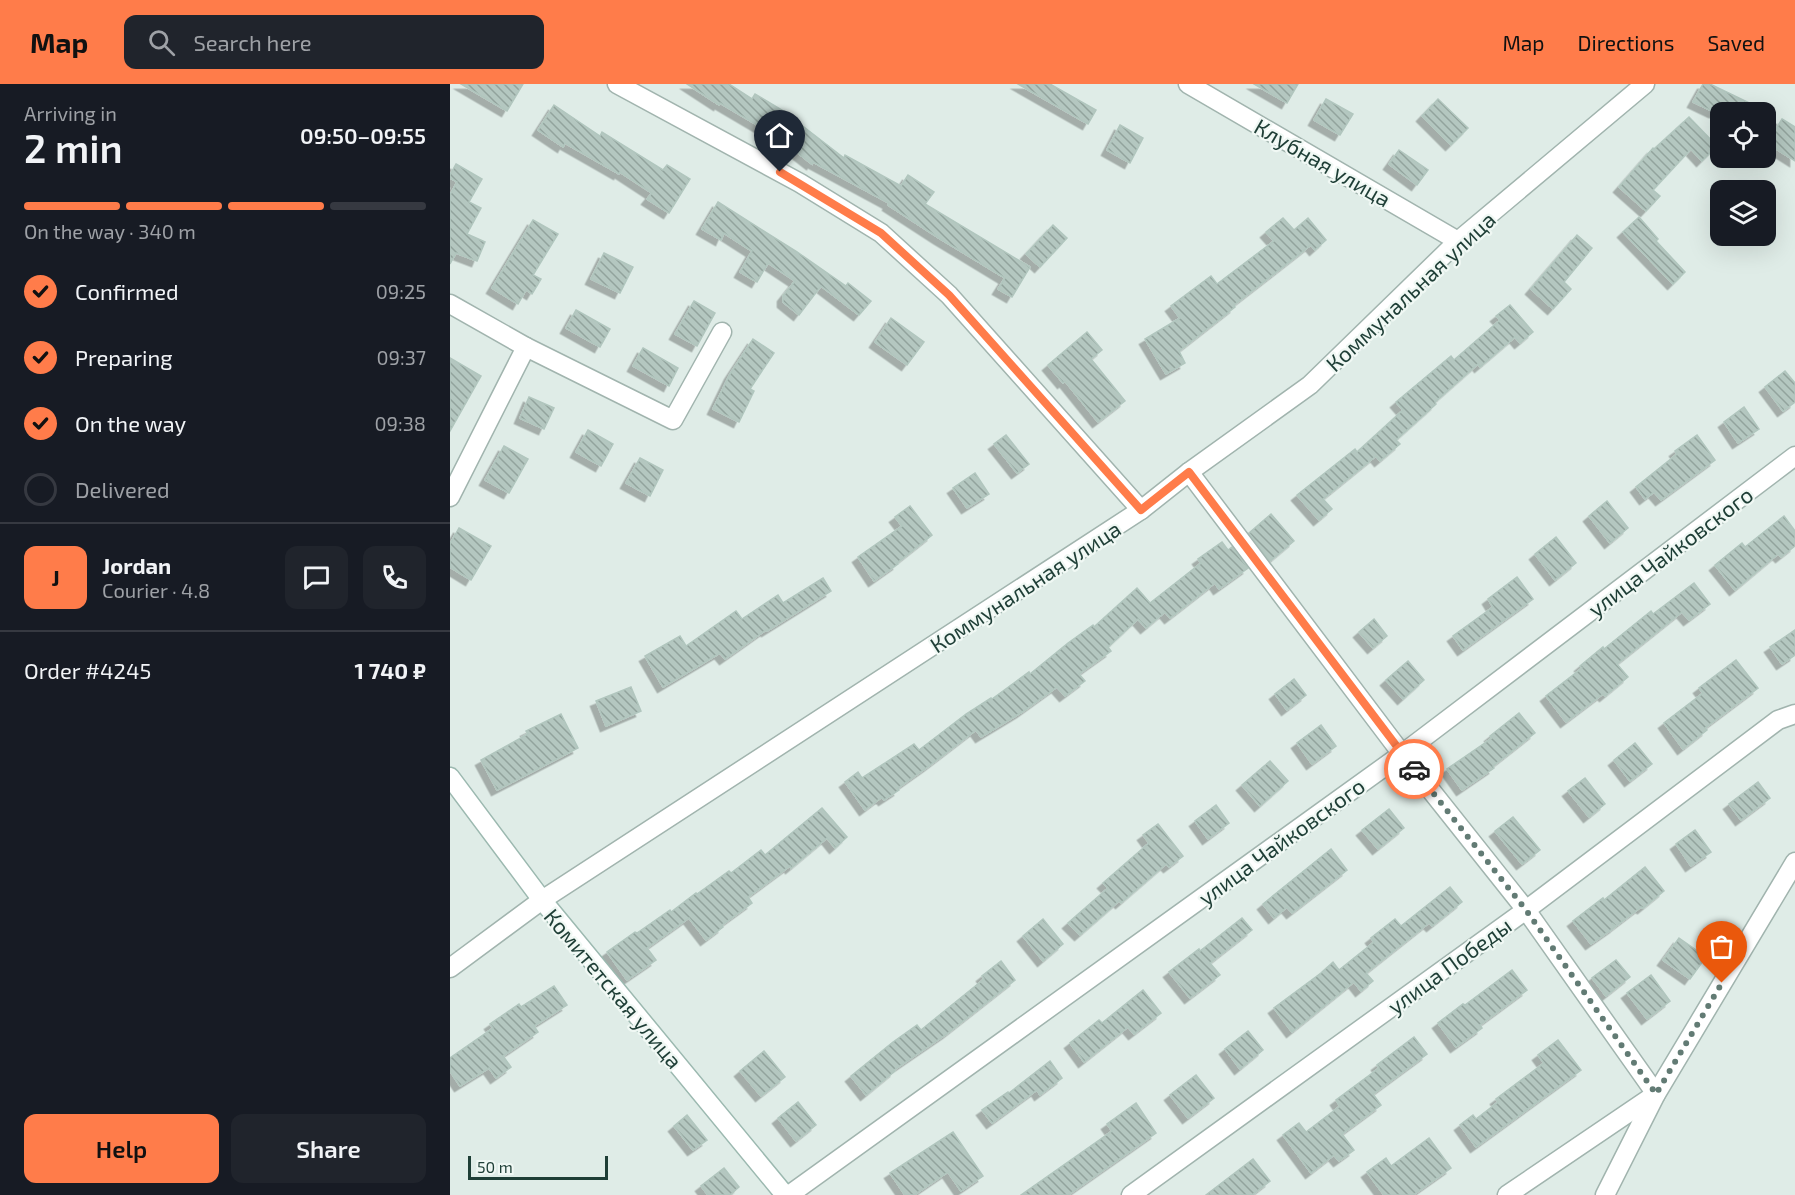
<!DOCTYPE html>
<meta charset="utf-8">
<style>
:root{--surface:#171b24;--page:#20242c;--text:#f1f3f6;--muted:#9ea1a6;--line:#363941;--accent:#ff7c4a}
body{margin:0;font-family:"Exo 2",sans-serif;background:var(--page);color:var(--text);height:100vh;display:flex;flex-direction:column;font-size:22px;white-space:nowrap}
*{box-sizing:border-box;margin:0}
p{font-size:20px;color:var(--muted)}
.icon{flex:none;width:33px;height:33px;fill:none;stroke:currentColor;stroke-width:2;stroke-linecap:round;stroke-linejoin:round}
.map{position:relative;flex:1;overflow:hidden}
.details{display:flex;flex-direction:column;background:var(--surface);width:450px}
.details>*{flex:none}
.tools{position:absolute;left:1260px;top:18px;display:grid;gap:12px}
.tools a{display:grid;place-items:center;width:66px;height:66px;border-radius:12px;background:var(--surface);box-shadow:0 6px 24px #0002;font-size:30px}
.scale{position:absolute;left:18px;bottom:15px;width:140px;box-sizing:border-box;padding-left:6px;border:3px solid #1e3e36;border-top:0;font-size:16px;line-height:21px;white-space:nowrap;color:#1e3e36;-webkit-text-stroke:4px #f0f8f4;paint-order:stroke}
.pin{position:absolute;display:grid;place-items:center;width:51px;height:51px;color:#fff;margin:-62px -26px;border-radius:50% 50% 50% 0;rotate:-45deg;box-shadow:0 0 6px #0007}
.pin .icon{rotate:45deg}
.courier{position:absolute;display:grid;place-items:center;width:60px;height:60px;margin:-30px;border:4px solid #ff7c4a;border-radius:50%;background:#fff;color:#222;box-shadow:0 2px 8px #0007}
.headline em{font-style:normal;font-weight:600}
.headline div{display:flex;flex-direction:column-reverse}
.headline{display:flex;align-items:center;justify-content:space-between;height:102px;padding:0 24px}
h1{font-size:39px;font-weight:600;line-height:45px}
.bar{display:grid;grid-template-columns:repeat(4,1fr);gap:9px 6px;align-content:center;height:72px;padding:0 24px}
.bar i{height:8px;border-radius:4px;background:var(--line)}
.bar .active{background:var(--accent)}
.bar p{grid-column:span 4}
.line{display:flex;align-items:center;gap:15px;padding:0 24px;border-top:2px solid var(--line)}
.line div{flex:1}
.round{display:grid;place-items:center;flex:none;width:63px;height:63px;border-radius:12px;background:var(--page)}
ol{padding:0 24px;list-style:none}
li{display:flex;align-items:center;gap:18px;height:66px}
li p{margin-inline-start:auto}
li .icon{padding:6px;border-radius:50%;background:var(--accent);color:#111;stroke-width:4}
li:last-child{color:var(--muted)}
li i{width:33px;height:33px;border:3px solid var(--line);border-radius:50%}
.primary-button{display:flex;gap:12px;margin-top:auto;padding:12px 24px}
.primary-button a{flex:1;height:69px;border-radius:12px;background:var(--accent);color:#111;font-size:24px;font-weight:600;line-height:69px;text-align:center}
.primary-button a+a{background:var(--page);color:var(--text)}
header{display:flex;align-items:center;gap:36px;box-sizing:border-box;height:84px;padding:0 30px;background:var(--accent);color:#111}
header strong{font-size:28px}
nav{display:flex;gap:33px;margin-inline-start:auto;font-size:21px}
.search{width:420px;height:54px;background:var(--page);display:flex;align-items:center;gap:15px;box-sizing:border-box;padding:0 21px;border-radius:12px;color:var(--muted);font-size:22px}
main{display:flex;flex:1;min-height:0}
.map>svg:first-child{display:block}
.building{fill:url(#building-back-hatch);stroke:#b1c6be;stroke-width:1.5;filter:url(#shadow)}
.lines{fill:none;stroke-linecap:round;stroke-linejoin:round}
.street-casing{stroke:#a1b4ae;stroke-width:21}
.secondary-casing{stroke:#9cb9b0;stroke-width:21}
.street{stroke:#fff;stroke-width:18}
.secondary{stroke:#fff;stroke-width:18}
.done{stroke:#627b74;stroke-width:6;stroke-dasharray:0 10.8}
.route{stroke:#ff7c4a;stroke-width:8}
.labels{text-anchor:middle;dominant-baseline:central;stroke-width:4.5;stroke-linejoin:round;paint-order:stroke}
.street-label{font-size:22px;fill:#1e3e36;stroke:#f0f8f4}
</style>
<header>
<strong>Map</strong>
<div class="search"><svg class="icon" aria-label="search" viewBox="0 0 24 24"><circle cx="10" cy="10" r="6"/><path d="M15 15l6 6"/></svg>Search here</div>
<nav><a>Map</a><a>Directions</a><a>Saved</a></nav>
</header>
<main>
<section class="details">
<div class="headline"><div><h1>2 min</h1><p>Arriving in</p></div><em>09:50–09:55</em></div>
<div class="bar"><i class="active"></i><i class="active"></i><i class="active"></i><i></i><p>On the way · 340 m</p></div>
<ol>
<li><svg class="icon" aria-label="check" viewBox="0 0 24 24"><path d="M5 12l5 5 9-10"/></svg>Confirmed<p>09:25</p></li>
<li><svg class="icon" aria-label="check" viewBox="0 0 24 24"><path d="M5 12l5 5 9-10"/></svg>Preparing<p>09:37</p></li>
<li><svg class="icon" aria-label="check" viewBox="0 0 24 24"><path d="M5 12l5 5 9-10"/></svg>On the way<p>09:38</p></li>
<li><i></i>Delivered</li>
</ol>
<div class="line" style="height:108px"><b class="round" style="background:var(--accent);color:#111">J</b><div><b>Jordan</b><p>Courier · 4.8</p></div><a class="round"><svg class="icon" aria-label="chat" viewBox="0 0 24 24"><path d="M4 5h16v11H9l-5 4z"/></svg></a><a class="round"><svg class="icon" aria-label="phone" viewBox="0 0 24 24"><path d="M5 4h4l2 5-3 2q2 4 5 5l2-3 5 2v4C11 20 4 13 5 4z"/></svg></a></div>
<div class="line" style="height:78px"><div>Order #4245</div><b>1 740 ₽</b></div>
<div class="primary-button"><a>Help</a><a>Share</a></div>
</section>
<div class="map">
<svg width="1345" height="1111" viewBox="0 0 1345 1111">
<defs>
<pattern id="building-back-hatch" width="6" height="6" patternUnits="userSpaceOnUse" patternTransform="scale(1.5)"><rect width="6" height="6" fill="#b4c7c0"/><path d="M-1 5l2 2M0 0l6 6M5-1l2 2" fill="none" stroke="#92a39d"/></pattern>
<filter id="shadow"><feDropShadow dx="-5.5" dy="5.5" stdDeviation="0" flood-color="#0004"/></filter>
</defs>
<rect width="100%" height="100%" fill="#dfece7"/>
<!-- building -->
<g class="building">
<path d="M11,0H73L57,27Z"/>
<path d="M237,0H279L302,15L305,10L332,26L394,74L395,71L451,102L458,91L484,108L475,120L580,183L562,213L548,205L555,194L489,154L438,121L439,119L363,78L362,80L326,52L270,19L269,21Z"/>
<path d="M568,0H600L646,26L638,40Z"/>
<path d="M804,0H848L837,19Z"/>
<path d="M1253,0H1260L1318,28H1264L1243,18Z"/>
<path d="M876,15L903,30L890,51L864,36Z"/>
<path d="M988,15L1018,44L1001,61L972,32Z"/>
<path d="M104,21L150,52L152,48L213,86L217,81L240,95L219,129L197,115L202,109L170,88L169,90L115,59L113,63L88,46Z"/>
<path d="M1239,33L1267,62L1252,77L1241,65L1203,106L1210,112L1196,127L1169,103L1203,64L1204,65Z"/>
<path d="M1332,35L1345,43V77L1317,59Z"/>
<path d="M670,41L693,54L680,79L657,66Z"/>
<path d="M949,66L978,86L967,101L939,80Z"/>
<path d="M6,80L32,95L19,118L31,124L17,150L35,158L27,177L6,169L0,180V111L7,98L0,94V91Z"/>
<path d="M268,118L347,168L396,202L398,199L421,217L409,231L371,202L349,231L333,218V212L345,197L318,179L307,198L290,188L302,167L274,149L271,156L252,145Z"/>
<path d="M1189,133L1208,155L1206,157L1235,188L1223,200L1173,148Z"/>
<path d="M833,134L844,146L858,134L876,156L865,166L861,161L784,221L785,223L729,267L735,279L716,290L695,255L730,234L721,222L761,192L767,200L824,157L816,148Z"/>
<path d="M83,136L108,150L83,191L91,195L82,210L76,206L68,220L42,204Z"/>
<path d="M603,141L617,154L590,183L576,170Z"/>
<path d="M1127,151L1142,164L1114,198L1121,205L1103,225L1081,205Z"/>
<path d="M154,169L183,183L170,209L141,195Z"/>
<path d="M244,217L265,229L247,262L225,250Z"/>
<path d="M1060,221L1083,248L1070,259L1065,253L1030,283L1028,280L985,318L986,320L946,356L950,360L930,377L926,372L873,415L882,425L869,436L847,411L905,365L907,368L953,326L946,318L1001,272L1004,276L1050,236L1046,232Z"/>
<path d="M126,226L160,245L150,263L116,244Z"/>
<path d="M441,234L474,258L457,281L425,258Z"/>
<path d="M637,248L652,266L641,275L675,317L648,338L615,297L613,299L598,281Z"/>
<path d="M303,255L324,269L300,305L304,307L289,338L263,325L280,290Z"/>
<path d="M193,264L228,284L219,302L183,282Z"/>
<path d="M0,274L31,292L0,347Z"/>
<path d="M1335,287L1345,299V318L1333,327L1315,303Z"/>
<path d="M79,313L104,324L94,345L70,334Z"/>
<path d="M1294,323L1309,345L1288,359L1274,338Z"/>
<path d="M138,346L163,360L151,382L126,368Z"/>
<path d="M556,351L579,380L567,389L544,360Z"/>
<path d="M1247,351L1265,376L1211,416L1204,408L1195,415L1186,403L1227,370L1225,367Z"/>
<path d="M54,362L78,375L59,409L35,396Z"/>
<path d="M190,374L213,386L200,412L176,399Z"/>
<path d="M525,389L539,410L517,424L503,404Z"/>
<path d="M1157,417L1178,444L1160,459L1139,432Z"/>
<path d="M460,422L482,451L447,479L448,480L424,497L408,473L452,442L445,433Z"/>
<path d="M821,430L844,457L820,477L799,449Z"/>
<path d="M1334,432L1345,447V462L1331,473L1328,470L1285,506L1265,481L1292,459L1295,463Z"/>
<path d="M9,444L41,462L21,496L0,483V460Z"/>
<path d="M1106,453L1126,479L1105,496L1085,470Z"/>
<path d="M772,458L778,466L782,463L798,484L769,505L765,499L720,534L715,528L696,544L688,535L658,563L661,567L629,590L635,597L615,612L607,603L572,628L531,653L526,646L479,682L448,704L449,706L434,716L432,713L415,726L395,698L408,688L412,694L464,660L469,666L516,630L541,614L542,615L579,588L580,590L618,559L643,541L644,543L687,504L700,519L751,479L748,475Z"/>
<path d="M1067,493L1083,515L1013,566L1003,552L1043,523L1038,515Z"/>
<path d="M373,494L381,507L317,547L316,546L275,575L270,569L213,603L195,572L230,552L236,562L286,527L292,535L328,511L333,519Z"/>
<path d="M1244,499L1260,520L1239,536L1232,528L1167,580L1178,593L1155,612L1153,610L1116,638L1096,612L1132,584L1130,582L1153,563L1154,565L1201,527L1203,530Z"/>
<path d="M924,535L937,552L923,564L909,548Z"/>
<path d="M1345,546V571L1332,580L1320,563Z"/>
<path d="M1286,576L1308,604L1255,644L1257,646L1233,665L1214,639L1253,609L1249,604Z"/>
<path d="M958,577L974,596L953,615L936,596Z"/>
<path d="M844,595L856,611L837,626L825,610Z"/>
<path d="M181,603L191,627L156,642L146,617Z"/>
<path d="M1069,629L1085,649L1043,682L1044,684L1012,706L997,685L1042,654L1040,652Z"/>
<path d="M111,630L128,664L47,706L31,676L78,650L76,647Z"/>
<path d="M871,641L886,662L862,680L847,659Z"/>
<path d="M1185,659L1202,680L1180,697L1164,676Z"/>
<path d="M820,677L838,697L810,722L792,701Z"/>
<path d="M1135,694L1155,720L1139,733L1118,707Z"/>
<path d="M1308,698L1320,714L1291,736L1279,720Z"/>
<path d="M766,721L779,739L758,755L745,737Z"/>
<path d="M372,724L397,753L385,764L377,754L341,784L340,782L298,813L302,819L272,841L273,843L256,856L239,834L197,864L206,876L177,896L157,868L185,848L187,849L220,826L221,828L246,809L247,810L279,787L281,789L311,766L315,771Z"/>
<path d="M939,725L954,744L928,765L912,746Z"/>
<path d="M1063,733L1090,766L1072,780L1045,747Z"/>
<path d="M708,740L733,772L719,783L716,780L671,819L669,817L630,851L618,839L658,804L653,799L699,759L693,751Z"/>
<path d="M1245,746L1261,768L1241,782L1226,760Z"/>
<path d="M881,765L897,786L842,829L837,823L824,834L813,820Z"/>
<path d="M1195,783L1214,807L1193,824L1191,823L1166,842L1162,839L1165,843L1141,860L1123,837L1153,814L1154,816Z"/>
<path d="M1000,803L1012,818L982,842L979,839L916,889L923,897L911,907L904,898L842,948L824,924L871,889L883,878L889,886L924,858L921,854L945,835L951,842Z"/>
<path d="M792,834L802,846L760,879L770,891L740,914L719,888L749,865L750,867Z"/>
<path d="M593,835L613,860L593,877L573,852Z"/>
<path d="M1229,854L1256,873L1240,895L1213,876Z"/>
<path d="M1166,876L1180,893L1156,912L1142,894Z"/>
<path d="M551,877L565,896L498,949L444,986L445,987L416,1011L401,992L443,958L467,941L471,946L534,895L532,892Z"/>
<path d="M1062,886L1077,906L1030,941L1032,944L1006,963L988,939L1013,920L1015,921Z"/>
<path d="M1201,891L1220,917L1197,935L1177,909Z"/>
<path d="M104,902L117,921L84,942L88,948L53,972L61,983L46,994L39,984L10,1002L0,987V974L43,944L40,940L69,920L71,923Z"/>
<path d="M693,906L711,929L684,950L678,943L634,978L620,959L649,936L652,939Z"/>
<path d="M798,947L813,966L790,985L775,965Z"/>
<path d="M964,953L977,970L923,1010L931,1021L892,1050L904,1066L889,1077L884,1071L861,1089L833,1051L849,1039L856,1048L890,1022L886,1016L929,984L927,981Z"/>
<path d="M1108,956L1131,986L1026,1063L1010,1041L1023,1031L1026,1035L1048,1018L1046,1015L1094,979L1088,971Z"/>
<path d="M314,967L335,993L311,1012L290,987Z"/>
<path d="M600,977L612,994L590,1011L587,1006L542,1039L532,1026L558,1008L559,1009Z"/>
<path d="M746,991L764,1014L738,1034L720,1011Z"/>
<path d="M348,1018L366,1041L346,1057L328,1034Z"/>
<path d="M686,1019L706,1049L618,1111H571L662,1047L657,1040Z"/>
<path d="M237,1031L257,1056L243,1066L224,1042Z"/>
<path d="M503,1048L533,1092L511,1107L498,1088L464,1111H455L440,1089Z"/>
<path d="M979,1054L1001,1084L963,1111H934L917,1088L936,1074L941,1082Z"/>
<path d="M803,1075L820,1097L802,1111H756Z"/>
<path d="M274,1084L289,1103L280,1111H258L251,1102Z"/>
</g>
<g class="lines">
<defs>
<g id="street">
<path d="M167,0L350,99L431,149L499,211L691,426"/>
<path d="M738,0L1008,157"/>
<path d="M0,220L76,263"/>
<path d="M739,388L952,670L1076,826L1206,1010L1057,1111"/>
<path d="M0,413L76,263L223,336L272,248"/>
<path d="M0,884L92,816L691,426L739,388L860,301L1008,157L1195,0"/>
<path d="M339,1111L952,670L1345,372"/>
<path d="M681,1111L1076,826L1328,636L1345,630"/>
<path d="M1155,1111L1206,1010L1345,778"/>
</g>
<path id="secondary" d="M0,693L92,816L335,1111"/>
</defs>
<!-- street casing -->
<use href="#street" class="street-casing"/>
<!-- secondary casing -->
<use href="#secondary" class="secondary-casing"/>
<!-- street -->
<use href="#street" class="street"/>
<!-- secondary -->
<use href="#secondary" class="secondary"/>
</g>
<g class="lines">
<!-- done -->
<path class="done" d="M964,685L1076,826L1206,1010L1272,899"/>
<!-- route -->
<path class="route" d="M330,88L431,149L499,211L691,426L739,388L964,685"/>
</g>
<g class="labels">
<!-- street labels -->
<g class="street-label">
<text transform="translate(873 78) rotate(30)">Клубная улица</text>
<text transform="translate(960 207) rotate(-43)">Коммунальная улица</text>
<text transform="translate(1220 467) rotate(-37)">улица Чайковского</text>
<text transform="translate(575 502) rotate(-33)">Коммунальная улица</text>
<text transform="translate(831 757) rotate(-36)">улица Чайковского</text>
<text transform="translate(999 881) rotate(-36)">улица Победы</text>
<text transform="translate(164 904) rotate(50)">Комитетская улица</text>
</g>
</g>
</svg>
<div class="tools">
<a><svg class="icon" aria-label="locate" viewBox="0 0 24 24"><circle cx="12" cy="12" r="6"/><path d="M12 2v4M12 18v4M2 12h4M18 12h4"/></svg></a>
<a><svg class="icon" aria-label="layers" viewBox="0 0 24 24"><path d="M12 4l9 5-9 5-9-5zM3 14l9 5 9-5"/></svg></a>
</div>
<div class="scale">50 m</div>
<div class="pin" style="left:1272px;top:899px;background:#ea580c"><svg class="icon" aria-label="bag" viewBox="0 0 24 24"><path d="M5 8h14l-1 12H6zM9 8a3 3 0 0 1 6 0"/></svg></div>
<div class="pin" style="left:330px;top:88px;background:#1f2937"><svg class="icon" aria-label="home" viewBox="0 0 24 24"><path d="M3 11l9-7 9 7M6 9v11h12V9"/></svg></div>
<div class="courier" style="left:964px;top:685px"><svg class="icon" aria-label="car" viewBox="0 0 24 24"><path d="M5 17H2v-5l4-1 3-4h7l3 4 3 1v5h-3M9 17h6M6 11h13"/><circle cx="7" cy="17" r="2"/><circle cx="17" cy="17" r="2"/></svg></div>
</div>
</main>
